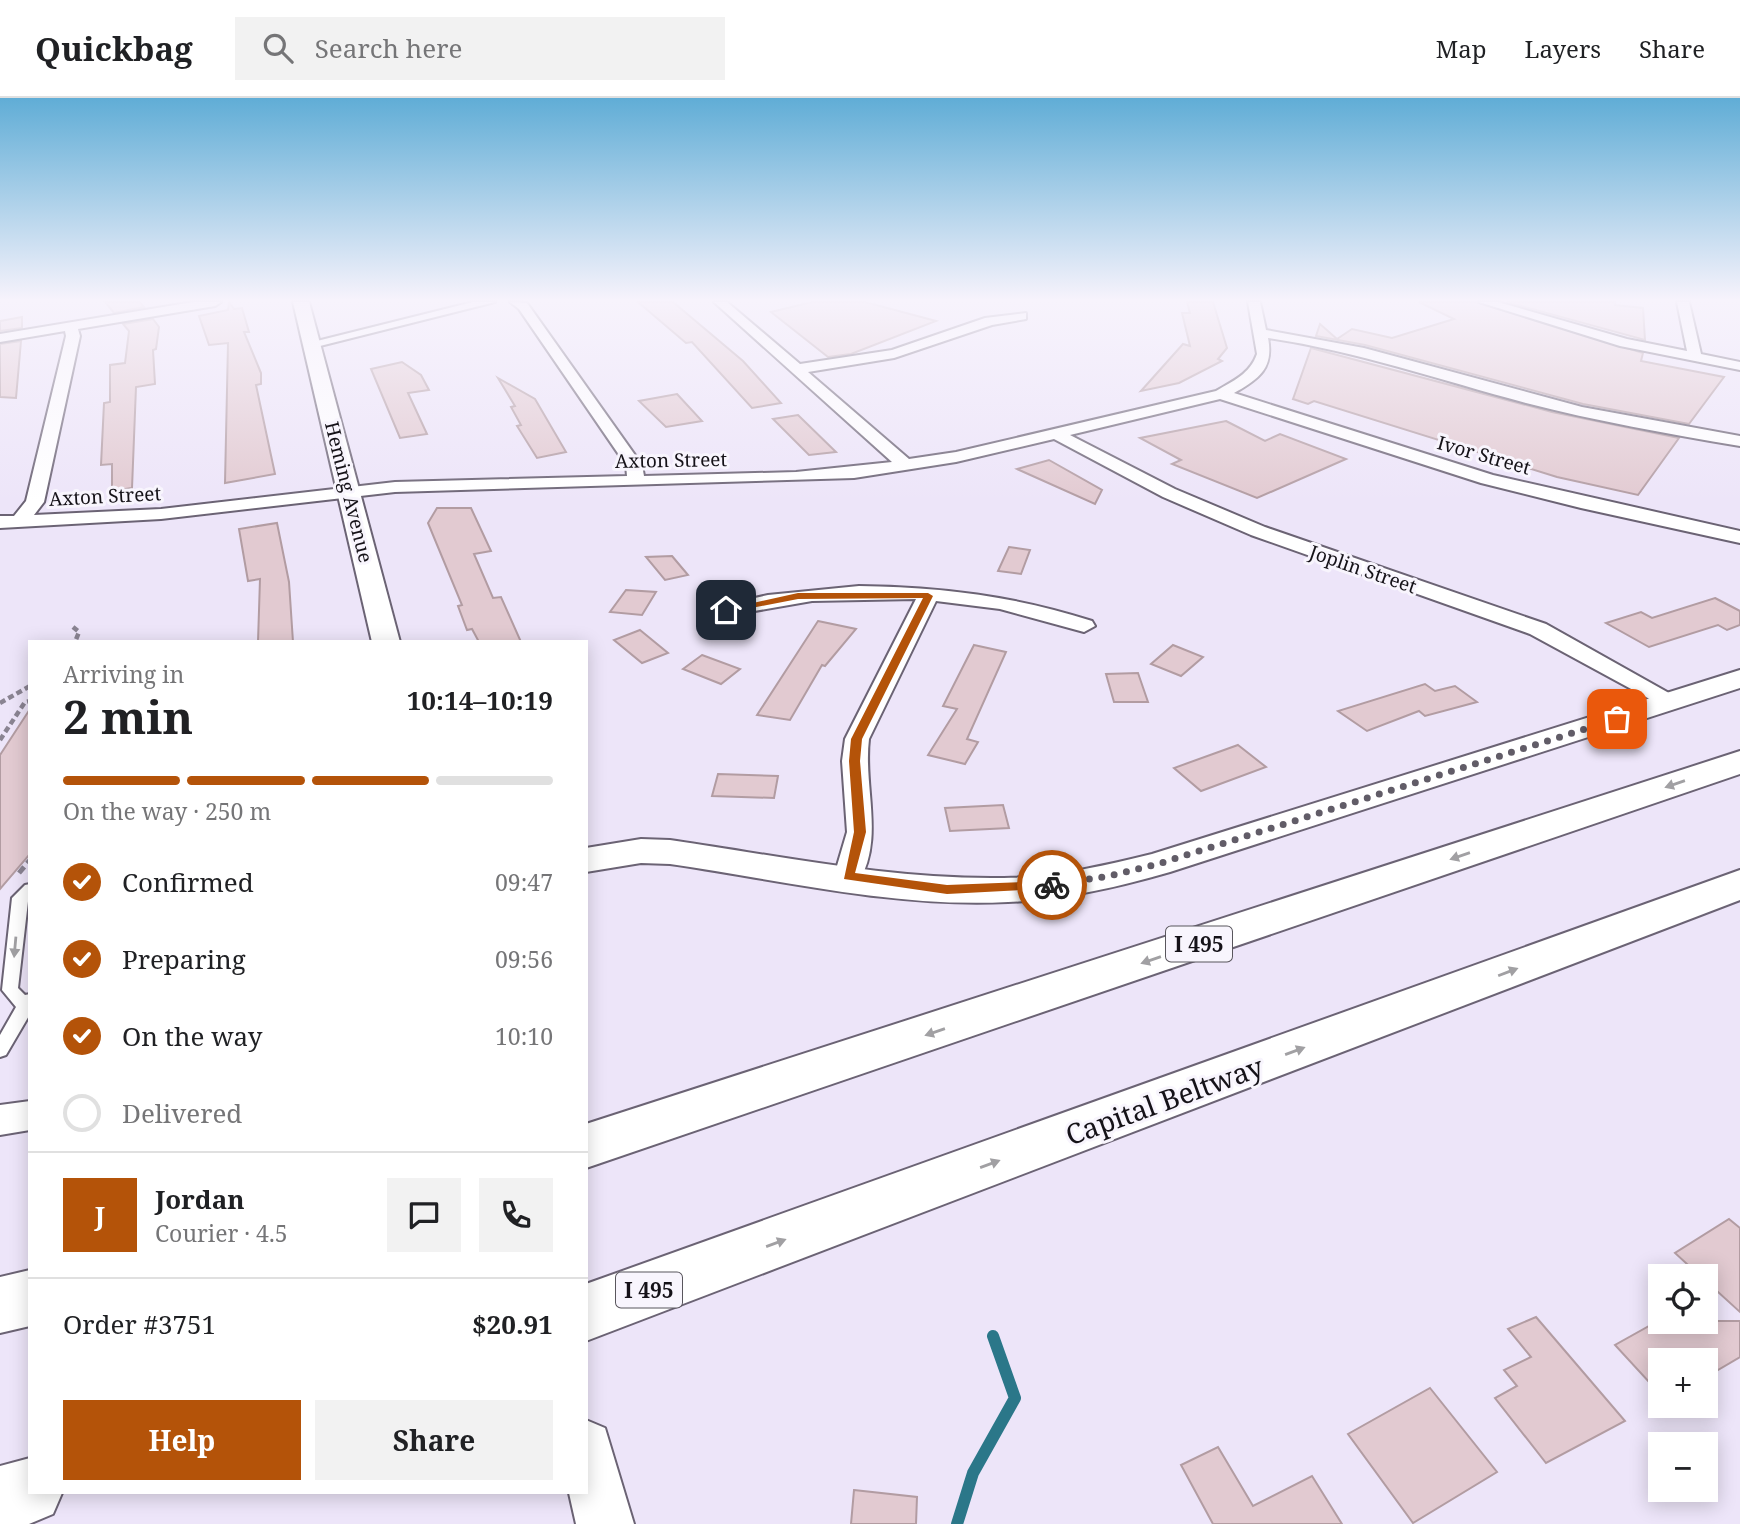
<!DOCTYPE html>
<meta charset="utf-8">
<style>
:root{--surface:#fff;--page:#f2f2f2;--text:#202124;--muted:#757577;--line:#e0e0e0;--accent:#b45309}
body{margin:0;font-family:"Noto Serif",serif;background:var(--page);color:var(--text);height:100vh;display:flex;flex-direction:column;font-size:26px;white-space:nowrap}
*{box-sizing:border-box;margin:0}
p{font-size:23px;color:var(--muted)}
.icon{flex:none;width:38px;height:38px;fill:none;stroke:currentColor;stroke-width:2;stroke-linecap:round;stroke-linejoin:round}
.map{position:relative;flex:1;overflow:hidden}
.panel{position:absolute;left:28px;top:542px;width:560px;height:854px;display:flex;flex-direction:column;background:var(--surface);border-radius:0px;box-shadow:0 4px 18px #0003}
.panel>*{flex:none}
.controls{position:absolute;left:1648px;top:1166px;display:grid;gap:14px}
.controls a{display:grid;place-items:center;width:70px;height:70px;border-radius:0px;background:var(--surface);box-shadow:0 4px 18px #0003;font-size:35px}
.pin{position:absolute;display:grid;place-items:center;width:60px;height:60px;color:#fff;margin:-30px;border-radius:14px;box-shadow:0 4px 10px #0006}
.courier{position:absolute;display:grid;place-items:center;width:70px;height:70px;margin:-35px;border:5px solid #b45309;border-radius:50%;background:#fff;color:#222;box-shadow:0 2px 9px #0007}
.head em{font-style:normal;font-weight:700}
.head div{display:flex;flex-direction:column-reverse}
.head{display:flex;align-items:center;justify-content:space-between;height:119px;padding:0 35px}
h1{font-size:46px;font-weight:700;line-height:52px}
.bar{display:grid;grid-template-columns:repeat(4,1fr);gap:10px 7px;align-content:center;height:84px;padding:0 35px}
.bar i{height:9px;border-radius:5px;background:var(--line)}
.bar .selected{background:var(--accent)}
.bar p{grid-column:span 4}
.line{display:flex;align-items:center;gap:18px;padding:0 35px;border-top:2px solid var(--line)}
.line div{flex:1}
.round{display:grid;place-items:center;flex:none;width:74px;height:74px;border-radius:0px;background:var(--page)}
ol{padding:0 35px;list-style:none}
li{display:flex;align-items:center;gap:21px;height:77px}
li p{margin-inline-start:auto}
li .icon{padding:7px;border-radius:50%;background:var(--accent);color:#fff;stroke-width:4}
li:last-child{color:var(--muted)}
li i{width:38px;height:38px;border:4px solid var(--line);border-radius:50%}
.primary-button{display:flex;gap:14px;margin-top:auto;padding:14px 35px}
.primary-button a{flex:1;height:80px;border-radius:0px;background:var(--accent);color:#fff;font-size:28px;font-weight:700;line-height:80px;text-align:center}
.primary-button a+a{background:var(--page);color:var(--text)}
header{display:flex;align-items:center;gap:42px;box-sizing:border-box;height:98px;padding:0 35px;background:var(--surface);border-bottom:2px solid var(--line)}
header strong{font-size:33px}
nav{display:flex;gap:38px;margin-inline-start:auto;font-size:24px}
.search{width:490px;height:63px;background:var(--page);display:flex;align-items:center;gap:18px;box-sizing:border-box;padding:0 24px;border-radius:0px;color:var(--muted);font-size:26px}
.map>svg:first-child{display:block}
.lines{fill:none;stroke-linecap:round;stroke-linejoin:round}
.stream{stroke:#2b7789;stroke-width:12}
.building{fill:#e2cad1;stroke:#b29ca2;stroke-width:2}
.service-casing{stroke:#6b6374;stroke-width:4}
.minor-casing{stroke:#6b6374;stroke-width:4}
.tertiary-casing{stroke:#6b6374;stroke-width:4}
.motorway-casing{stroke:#6b6374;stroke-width:4}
.path-far1{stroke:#8a8492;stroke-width:4.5;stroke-dasharray:6 3.5;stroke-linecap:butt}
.path{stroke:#8a8492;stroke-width:5;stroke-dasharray:8 4.5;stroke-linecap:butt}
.service{fill:#fff;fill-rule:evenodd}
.minor{fill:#fff;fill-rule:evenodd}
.tertiary{fill:#fff;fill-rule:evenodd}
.motorway{fill:#fff;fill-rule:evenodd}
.oneway{fill:#a1a0a3}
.route{fill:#b45309}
.done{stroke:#615c67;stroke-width:7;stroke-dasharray:0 12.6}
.labels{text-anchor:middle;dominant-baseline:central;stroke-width:6;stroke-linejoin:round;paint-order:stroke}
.far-street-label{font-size:19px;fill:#151218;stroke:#f8f5fd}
.shield{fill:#f8f5fd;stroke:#59565d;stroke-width:2}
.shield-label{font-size:21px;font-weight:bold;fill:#151218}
.near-street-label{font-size:28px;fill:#151218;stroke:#f8f5fd}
</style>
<header>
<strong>Quickbag</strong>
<div class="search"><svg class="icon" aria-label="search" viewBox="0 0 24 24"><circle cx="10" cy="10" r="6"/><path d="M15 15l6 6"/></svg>Search here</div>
<nav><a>Map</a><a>Layers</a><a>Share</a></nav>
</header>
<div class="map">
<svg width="1740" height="1426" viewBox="0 0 1740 1426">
<rect width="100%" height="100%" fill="#ede5f9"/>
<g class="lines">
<!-- stream -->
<path class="stream" d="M957,1426L973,1375L1015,1300L993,1238"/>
</g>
<!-- building -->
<g class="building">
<path d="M105,204H140L144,209L114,215Z"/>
<path d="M229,204L234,211L242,210L249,234H244L261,275V286L256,287L275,376L225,385L228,245L209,247L199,218L228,212Z"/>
<path d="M638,204H673L743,263L781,305L752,310L692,244L686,245Z"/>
<path d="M812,204H865L936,223L851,256L828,259L771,214Z"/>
<path d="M1187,204H1213L1227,250L1218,261L1222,263L1179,285L1141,293L1183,246L1190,248L1182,215H1190Z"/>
<path d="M1419,204H1476L1643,255L1641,263L1724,279L1689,326L1583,306L1365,247L1316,238L1320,226L1337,241L1352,231L1392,240L1454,221Z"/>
<path d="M1507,204H1615V207L1643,210L1645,242Z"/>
<path d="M22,219V230L0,233V223Z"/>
<path d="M153,221L159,229L156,251L153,252L155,286L136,289L132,390L112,393V366L101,367L104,305L110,304V267L125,265L129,233L123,226Z"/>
<path d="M21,243L16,300L0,299V246Z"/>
<path d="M1311,250L1552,314L1679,340L1638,397L1557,379L1314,303L1308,306L1293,301Z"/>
<path d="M402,264L421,277L429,292L408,295L427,336L400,340L371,271Z"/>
<path d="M498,280L535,301L566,354L537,360L517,328L521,327L511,309L515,308Z"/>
<path d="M677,296L702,323L666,329L639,303Z"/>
<path d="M798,317L836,354L809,357L773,321Z"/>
<path d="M1226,323L1265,343L1280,336L1346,361L1257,400L1172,366L1181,362L1140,340Z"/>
<path d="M1049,362L1102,392L1095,406L1017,371Z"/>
<path d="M437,410H471L491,453L474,456L493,500L501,499L521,544H479L472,531L467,532L458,508L462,507L428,425Z"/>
<path d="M277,425L289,484L293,544H258L260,481L248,483L239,431Z"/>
<path d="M1009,449L1030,452L1021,476L998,473Z"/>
<path d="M672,458L688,477L665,482L646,459Z"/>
<path d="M626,492L656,494L642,517L610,514Z"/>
<path d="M1715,500L1740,513V527L1727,532L1718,527L1649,549L1606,525L1641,514L1652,520Z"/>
<path d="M818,523L856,531L825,568L822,567L790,622L757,617Z"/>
<path d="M640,532L668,555L642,565L614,542Z"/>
<path d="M974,547L1006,554L967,641L978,644L965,666L928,657L957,611L943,608Z"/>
<path d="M1173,547L1203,559L1181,578L1151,566Z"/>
<path d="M702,557L740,571L721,586L683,571Z"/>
<path d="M1138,575L1148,604H1114L1106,576Z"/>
<path d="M1425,586L1435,593L1455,588L1477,604L1425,618L1419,613L1367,633L1338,613Z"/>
<path d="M30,611V756L0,791V657Z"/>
<path d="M1238,647L1266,669L1201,693L1174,670Z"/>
<path d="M718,676L778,678L774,700L712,698Z"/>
<path d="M1003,707L1009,730L950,733L945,710Z"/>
<path d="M1729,1121L1740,1130V1214L1706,1183V1178H1700L1675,1155Z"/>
<path d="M1536,1219L1625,1323L1546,1365L1495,1300L1517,1288L1504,1272L1531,1259L1508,1231Z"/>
<path d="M1658,1223H1740V1259L1706,1279V1262H1661V1297L1615,1247Z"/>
<path d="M1430,1290L1497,1374L1413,1425L1348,1336Z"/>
<path d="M1218,1349L1253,1408L1312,1378L1342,1426H1213L1181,1367Z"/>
<path d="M854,1392L917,1399L916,1426H851Z"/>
</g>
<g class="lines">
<defs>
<path id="service" d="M30,786L18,890L25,897L30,896V916L6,957L0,959V937L16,909L2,892L12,800L25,787Z"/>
<g id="minor">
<path d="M193,204H221L215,208L78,231L80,238L44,404L34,417L161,411L395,384L627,378L626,367L519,211L510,204L527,205L642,367L644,378L796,374L892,364L714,204H727L800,266L892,252L985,220L1026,215V221L992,227L894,260L808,274L909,361L956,354L1216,293C1233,283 1250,276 1257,256L1248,204H1260L1266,232L1364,250L1582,309L1740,338V348C1668,336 1596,323 1526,305C1440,282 1356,253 1268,240C1274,270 1259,281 1234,295L1493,377L1740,433V445L1581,410L1481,385L1220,301L1070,337L1175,391L1265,429L1546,526L1676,599L1680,604L1676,609L1668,611L1530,536L1251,437L1163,399L1054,341L956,364L854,380L395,394L161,421L0,430V418H14L26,403L66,238L65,233L0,244V236Z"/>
<path d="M473,204H495L312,250L305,246Z"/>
<path d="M1479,204H1498L1627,241L1687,253L1677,204H1689L1701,256L1740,264V272L1620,248Z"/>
<path d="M859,488C940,489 1015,498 1092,523L1095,528L1084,534L1000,511L936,503L869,641C863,689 885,741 858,785L848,788L838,785L834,778L847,734L842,663L845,641L916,501L812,503L726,518L716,512L719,508L768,497Z"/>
<path d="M30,1003V1032L0,1037V1007Z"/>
</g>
<g id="tertiary">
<path d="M293,204H309L400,544H372Z"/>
<path d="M1740,572V590L1170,774C1118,789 1063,802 1008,804C896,810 781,782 670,766L641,765L586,774V750L641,741L670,742C781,758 892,782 1004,780C1054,779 1104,768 1152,756Z"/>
<path d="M586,1322L605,1330L634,1426H576L569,1395H586Z"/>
</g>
<g id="motorway">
<path d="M1740,653V676L586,1070V1026Z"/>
<path d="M1740,772V802L586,1243V1186Z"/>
<path d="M30,1172V1228L0,1235V1179Z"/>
<path d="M30,1360V1395H62L53,1416L29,1426H0V1368Z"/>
</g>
</defs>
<!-- service casing -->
<use href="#service" class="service-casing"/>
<!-- minor casing -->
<use href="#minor" class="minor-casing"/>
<!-- tertiary casing -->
<use href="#tertiary" class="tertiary-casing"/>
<!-- motorway casing -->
<use href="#motorway" class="motorway-casing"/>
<!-- path-far1 -->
<g class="path-far1">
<path d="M73,529L79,534L75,544"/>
<path d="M0,605L30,588"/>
<path d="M0,642L25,604L30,603"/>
</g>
<!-- path -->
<path class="path" d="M19,775L30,762"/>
<!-- service -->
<use href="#service" class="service"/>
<!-- minor -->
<use href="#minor" class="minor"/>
<!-- tertiary -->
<use href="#tertiary" class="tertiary"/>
<!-- motorway -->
<use href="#motorway" class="motorway"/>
</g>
<!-- one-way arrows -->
<defs><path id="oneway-solid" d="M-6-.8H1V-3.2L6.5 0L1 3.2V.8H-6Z" transform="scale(1.75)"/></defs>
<g class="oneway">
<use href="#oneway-solid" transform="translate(1675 686) rotate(161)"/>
<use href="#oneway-solid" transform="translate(1460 758) rotate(161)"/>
<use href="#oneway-solid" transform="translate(15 849) rotate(95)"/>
<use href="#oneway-solid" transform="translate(1151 862) rotate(161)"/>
<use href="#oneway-solid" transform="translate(1508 874) rotate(-21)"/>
<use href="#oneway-solid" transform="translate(935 934) rotate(161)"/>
<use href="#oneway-solid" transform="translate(1295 953) rotate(-20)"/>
<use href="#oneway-solid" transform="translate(990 1066) rotate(-20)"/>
<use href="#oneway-solid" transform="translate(776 1145) rotate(-20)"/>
</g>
<!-- sky -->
<linearGradient id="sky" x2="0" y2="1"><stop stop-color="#60add6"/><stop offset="0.5" stop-color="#f7f3fc"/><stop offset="1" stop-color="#f7f3fc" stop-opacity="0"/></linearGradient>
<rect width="1740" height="404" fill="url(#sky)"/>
<!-- route -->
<path class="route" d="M798,495H928L933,498L862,641L860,663L866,734L855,775L947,787L1052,783L1057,784V790L947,796L844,781L854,734L849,663L851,641L923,500L798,501L726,515L722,512Z"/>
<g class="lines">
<!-- done -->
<path class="done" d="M1052,787L1109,778L1158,766L1617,621"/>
</g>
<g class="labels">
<!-- far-street labels -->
<g class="far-street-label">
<text transform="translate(1484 357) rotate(16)">Ivor Street</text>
<text transform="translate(671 362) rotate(-1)">Axton Street</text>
<text transform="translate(349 394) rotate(76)">Heming Avenue</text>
<text transform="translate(105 398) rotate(-3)">Axton Street</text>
<text transform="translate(1363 471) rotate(19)">Joplin Street</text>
</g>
<!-- shield labels -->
<g class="shield">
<rect x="1166" y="828.5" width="66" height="35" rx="5"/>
<rect x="616" y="1174.5" width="66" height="35" rx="5"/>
</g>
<g class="shield-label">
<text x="1199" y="846">I 495</text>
<text x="649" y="1192">I 495</text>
</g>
<!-- near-street labels -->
<g class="near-street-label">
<text transform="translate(1164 1002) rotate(-20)">Capital Beltway</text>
</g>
</g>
</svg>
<div class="controls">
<a><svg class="icon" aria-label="locate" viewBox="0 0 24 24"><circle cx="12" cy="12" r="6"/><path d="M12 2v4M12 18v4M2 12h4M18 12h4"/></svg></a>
<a>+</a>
<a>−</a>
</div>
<div class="pin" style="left:1617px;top:621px;background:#ea580c"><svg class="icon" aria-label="bag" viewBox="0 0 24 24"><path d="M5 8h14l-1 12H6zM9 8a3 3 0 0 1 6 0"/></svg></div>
<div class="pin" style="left:726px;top:512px;background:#1f2937"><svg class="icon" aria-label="home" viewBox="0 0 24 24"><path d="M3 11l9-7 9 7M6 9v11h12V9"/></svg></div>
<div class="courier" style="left:1052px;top:787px"><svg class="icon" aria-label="bike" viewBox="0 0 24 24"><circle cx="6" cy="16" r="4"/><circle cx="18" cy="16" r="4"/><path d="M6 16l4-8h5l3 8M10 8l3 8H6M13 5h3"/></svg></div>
<section class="panel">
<div class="head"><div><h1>2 min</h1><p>Arriving in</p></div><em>10:14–10:19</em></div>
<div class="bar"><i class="selected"></i><i class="selected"></i><i class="selected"></i><i></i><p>On the way · 250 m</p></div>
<ol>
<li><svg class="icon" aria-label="check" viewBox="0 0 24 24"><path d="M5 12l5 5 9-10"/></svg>Confirmed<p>09:47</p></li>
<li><svg class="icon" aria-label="check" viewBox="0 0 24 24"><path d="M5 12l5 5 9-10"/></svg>Preparing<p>09:56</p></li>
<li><svg class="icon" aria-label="check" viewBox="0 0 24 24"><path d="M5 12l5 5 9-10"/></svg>On the way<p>10:10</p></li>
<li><i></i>Delivered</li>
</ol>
<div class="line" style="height:126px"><b class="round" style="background:var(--accent);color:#fff">J</b><div><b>Jordan</b><p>Courier · 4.5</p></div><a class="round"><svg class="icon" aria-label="chat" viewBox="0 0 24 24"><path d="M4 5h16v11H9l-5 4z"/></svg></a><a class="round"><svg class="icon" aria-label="phone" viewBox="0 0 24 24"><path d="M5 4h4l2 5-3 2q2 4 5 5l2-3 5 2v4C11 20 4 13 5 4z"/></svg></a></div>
<div class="line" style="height:91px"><div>Order #3751</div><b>$20.91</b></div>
<div class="primary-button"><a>Help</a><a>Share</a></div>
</section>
</div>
